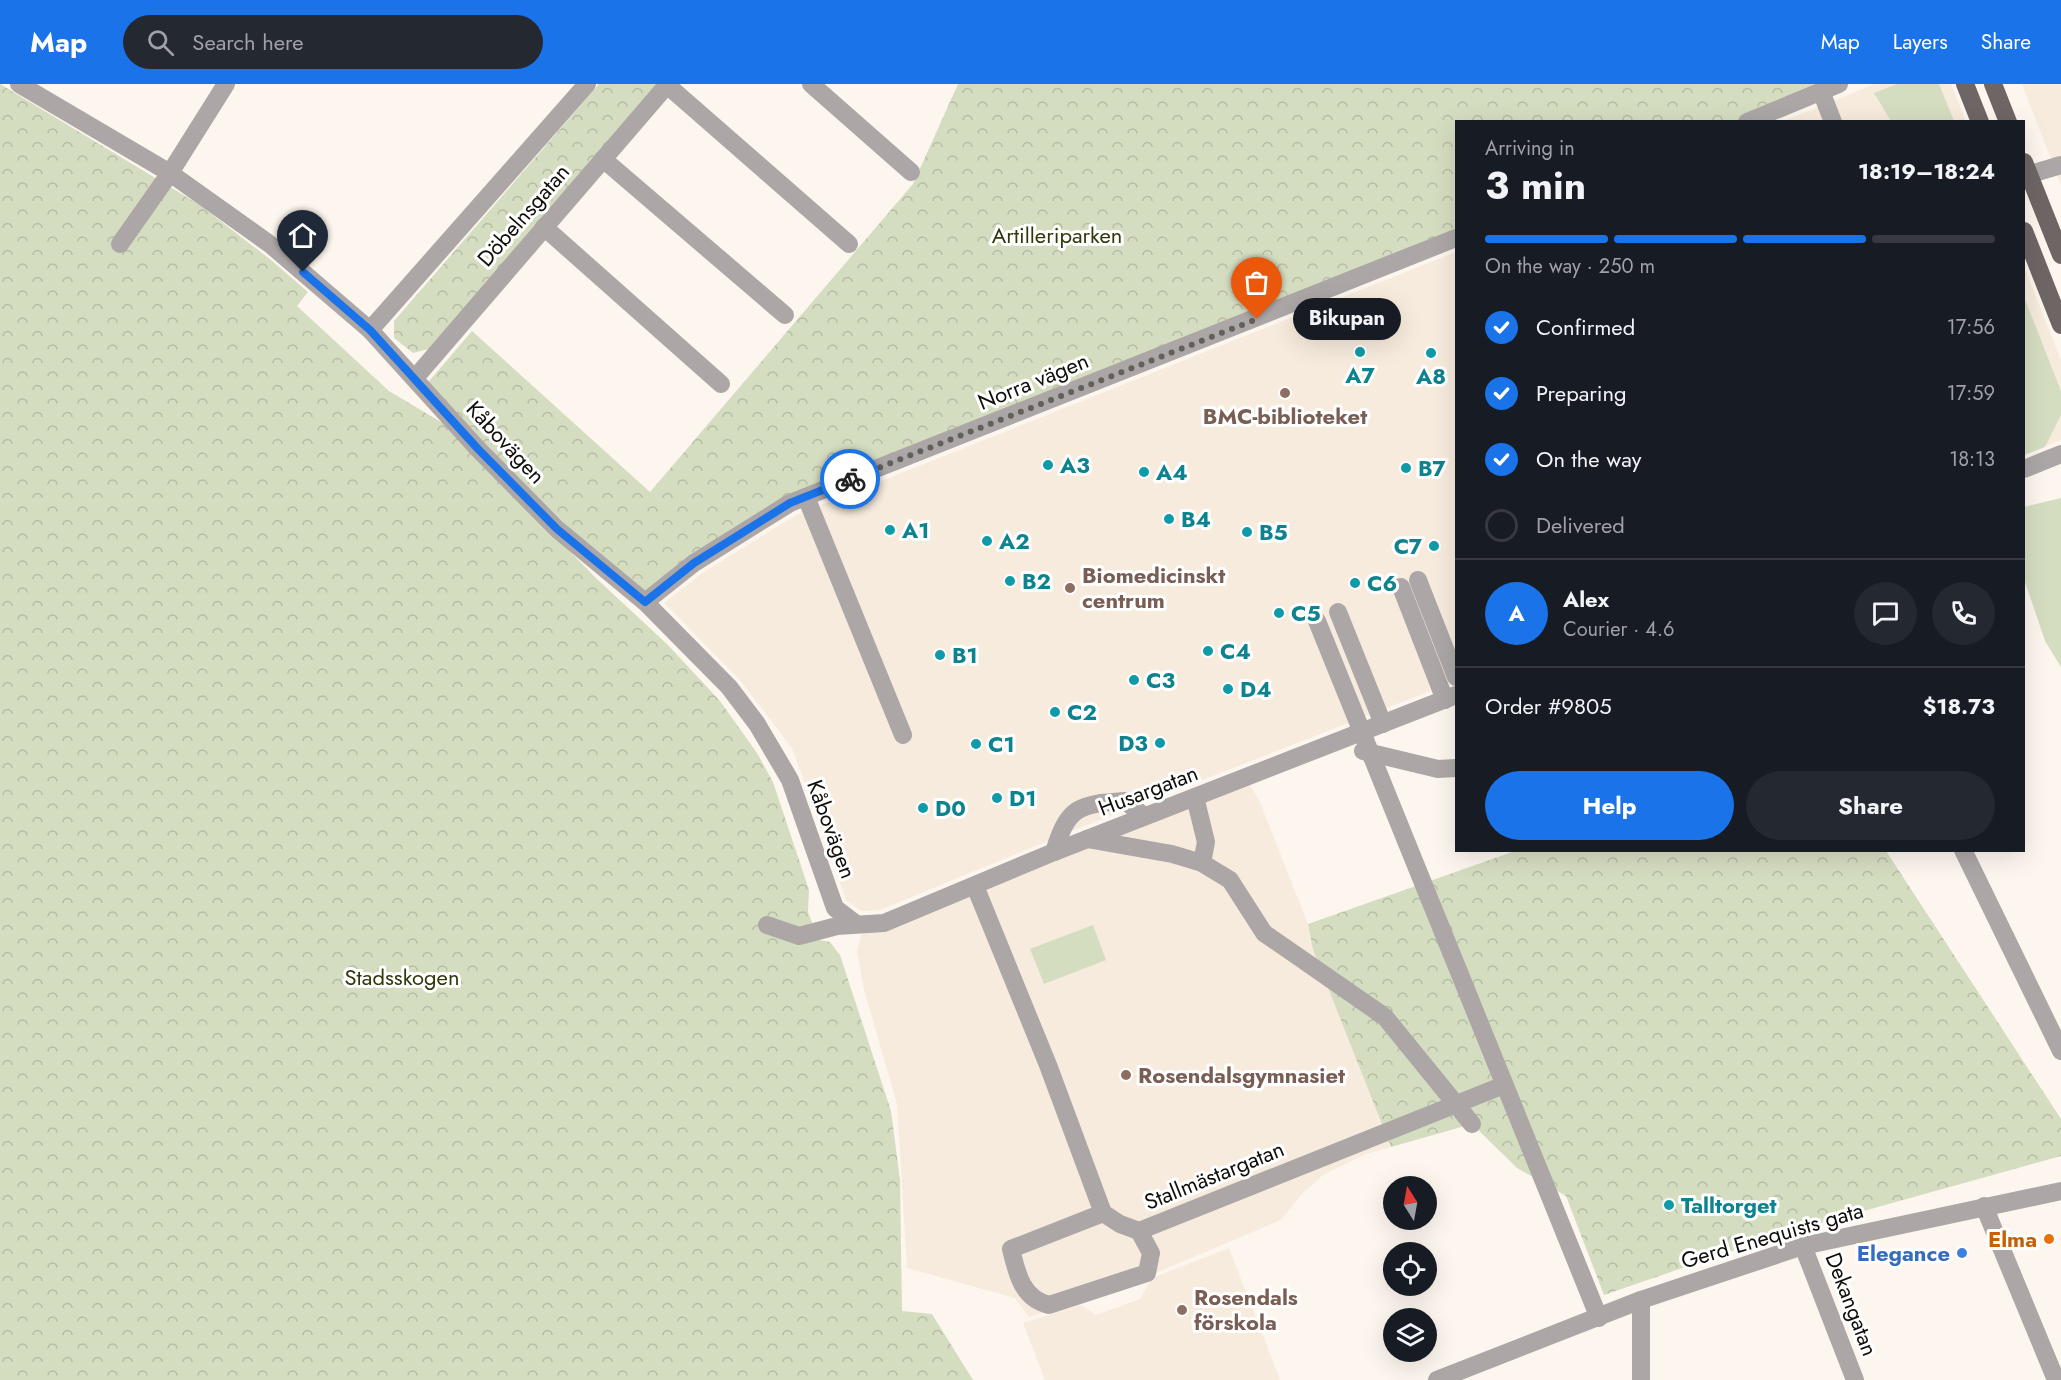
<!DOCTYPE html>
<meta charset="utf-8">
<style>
:root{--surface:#171b24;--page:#242831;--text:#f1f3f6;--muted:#9ea1a6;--line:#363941;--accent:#1a73e8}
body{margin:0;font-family:Jost,sans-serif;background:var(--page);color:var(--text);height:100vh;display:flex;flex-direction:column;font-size:22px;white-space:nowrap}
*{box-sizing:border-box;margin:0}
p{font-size:20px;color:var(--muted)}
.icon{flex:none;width:33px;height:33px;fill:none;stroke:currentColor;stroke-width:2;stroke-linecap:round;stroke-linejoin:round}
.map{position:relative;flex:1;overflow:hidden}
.side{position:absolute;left:1455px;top:36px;width:570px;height:732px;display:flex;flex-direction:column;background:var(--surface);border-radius:0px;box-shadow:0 6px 24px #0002}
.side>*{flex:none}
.needle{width:39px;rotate:349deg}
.fabs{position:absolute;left:1383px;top:1092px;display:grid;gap:12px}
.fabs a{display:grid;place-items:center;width:54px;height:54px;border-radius:50%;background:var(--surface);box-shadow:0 6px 24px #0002;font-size:30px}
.pin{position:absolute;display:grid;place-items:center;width:51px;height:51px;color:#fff;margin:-62px -26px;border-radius:50% 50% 50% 0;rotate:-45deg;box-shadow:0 0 6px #0007}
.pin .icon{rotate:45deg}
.courier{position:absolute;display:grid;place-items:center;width:60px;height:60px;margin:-30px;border:4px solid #1a73e8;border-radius:50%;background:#fff;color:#222;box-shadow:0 2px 8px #0007}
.bubble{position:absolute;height:42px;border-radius:21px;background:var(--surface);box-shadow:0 6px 24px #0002;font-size:20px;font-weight:700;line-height:42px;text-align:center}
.headline em{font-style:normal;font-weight:700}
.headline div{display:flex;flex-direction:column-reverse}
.headline{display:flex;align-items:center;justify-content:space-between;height:102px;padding:0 30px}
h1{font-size:39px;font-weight:700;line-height:45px}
.bar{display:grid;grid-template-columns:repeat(4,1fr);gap:9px 6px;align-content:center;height:72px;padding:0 30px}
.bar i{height:8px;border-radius:4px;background:var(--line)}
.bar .selected{background:var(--accent)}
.bar p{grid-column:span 4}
.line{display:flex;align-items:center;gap:15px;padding:0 30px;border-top:2px solid var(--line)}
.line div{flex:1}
.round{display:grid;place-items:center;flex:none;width:63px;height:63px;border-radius:32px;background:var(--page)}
ol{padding:0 30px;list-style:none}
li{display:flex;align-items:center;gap:18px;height:66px}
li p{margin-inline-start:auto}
li .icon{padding:6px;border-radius:50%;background:var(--accent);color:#fff;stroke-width:4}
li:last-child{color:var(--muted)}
li i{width:33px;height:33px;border:3px solid var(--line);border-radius:50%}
.cta{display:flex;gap:12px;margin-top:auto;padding:12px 30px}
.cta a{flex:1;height:69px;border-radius:36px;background:var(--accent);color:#fff;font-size:24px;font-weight:700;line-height:69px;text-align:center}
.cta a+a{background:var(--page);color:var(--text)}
header{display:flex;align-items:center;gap:36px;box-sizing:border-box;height:84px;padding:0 30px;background:var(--accent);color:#fff}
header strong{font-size:28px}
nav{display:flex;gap:33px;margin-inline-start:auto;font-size:21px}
.search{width:420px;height:54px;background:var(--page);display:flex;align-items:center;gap:15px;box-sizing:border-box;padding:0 21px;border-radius:33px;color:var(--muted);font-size:22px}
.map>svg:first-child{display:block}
.built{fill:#f7ebdd}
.grass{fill:#d5ddc1}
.forest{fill:url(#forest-crowns)}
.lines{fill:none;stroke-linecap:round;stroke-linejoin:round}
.minor{stroke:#aca7a6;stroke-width:18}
.major{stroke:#6e6664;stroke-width:18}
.done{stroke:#635f5a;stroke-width:6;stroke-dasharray:0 10.8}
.route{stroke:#1a73e8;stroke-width:8}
.culture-dot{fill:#0f9aa8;stroke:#fff;stroke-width:2}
.education-dot{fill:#8d6e63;stroke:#fff;stroke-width:2}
.food-dot{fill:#e8710a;stroke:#fff;stroke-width:2}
.shop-dot{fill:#3f7fe0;stroke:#fff;stroke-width:2}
.labels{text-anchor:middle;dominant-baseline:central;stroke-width:6;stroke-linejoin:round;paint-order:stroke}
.street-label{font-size:22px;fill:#100e0b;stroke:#fff}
.park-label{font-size:22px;fill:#2f390b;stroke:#fff}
.culture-label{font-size:22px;font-weight:bold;fill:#0d838f;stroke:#fff;text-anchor:start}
.education-label{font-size:22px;font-weight:bold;fill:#785e54;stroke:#fff;text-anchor:start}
.food-label{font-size:22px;font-weight:bold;fill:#c56008;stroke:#fff;text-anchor:end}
.shop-label{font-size:22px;font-weight:bold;fill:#366cbe;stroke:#fff;text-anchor:end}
</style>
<header>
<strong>Map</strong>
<div class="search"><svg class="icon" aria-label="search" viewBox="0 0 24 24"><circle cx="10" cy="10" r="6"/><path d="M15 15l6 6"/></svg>Search here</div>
<nav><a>Map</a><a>Layers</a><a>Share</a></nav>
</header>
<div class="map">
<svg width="2061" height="1296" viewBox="0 0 2061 1296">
<defs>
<pattern id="forest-crowns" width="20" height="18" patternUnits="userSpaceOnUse" patternTransform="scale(1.5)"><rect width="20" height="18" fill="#d5ddc1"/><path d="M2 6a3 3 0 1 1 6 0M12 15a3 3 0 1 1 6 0" fill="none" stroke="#b6bca4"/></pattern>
</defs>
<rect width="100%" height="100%" fill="#fdf6ee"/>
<!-- built -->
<g class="built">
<path d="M1875,0H1951L1966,37L1781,38Z"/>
<path d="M2022,0H2061V101Z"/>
<path d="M1456,168V597L1082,743L880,826L861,827L846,816L792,664L739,595L664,519L701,490L796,431Z"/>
<path d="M2024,182L2061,276V356L2024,371Z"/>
<path d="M1248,698L1260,718L1308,840L1313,866L1391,1063L1366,1070L1323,1091L1301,1111L1281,1136L1151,1191L1029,1233L1015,1214L907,1184L897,1020L864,906L857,867L862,848Z"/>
<path d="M1229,1164L1280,1296H1045L1023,1239L1081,1221L1096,1231L1140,1215L1152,1194Z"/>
</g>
<!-- grass -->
<g class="grass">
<path d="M1897,0H1939L1954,37H1891L1874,9Z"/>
<path d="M2024,213L2061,307V331L2045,363L2024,371Z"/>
<path d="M2061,414V583L2045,557L2024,495V423Z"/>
<path d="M1093,841L1106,876L1044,900L1030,865Z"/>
</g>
<!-- forest -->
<g class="forest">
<path d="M0,0L200,121L271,176L308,208L297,222L389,307L446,341L597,495L668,561L720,617L757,669L773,698L809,806L808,828L819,856L830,858L840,871L891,1027L900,1096L902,1227L932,1230L973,1296H0Z"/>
<path d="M599,0H657L429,265L413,269L394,254V237Z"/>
<path d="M958,0H1839L1747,37L1456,38V154L790,419L645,518L424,303L472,247L650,408L913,100Z"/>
<path d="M1515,767H1886L2061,1035V1072L1781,1150L1604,1211L1566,1112L1517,1084L1472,1040L1391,1063L1313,866L1308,840Z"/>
</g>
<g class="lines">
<!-- minor -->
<g class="minor">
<path d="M19,0L170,89L271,161L370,246L478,365L557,445L645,518L729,603L757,640L790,696L835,824L856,840"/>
<path d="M811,0L911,88"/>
<path d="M667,1L849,160"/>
<path d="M1821,7L1833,38"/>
<path d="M1747,38L1839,0"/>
<path d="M603,75L785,231"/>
<path d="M2024,92L2061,81"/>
<path d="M544,143L721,300"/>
<path d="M120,160L170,89L226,0"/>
<path d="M370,246L587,0"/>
<path d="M415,294L668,0"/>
<path d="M2024,385L2061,370"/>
<path d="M806,413L903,651"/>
<path d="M1418,496L1456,593"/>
<path d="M1401,503L1445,616"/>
<path d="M645,518L694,479L790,419L1456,154"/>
<path d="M1338,528L1383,640"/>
<path d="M1317,537L1599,1234"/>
<path d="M1363,667L1438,685L1456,684"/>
<path d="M1195,713L1206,758L1202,779"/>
<path d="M1087,755L1172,770L1202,779L1230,796L1264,849L1385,933L1472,1040"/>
<path d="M1963,766L2061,967"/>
<path d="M1054,768C1068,722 1079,720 1125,717L1144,732"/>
<path d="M975,802L1048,981L1103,1129L1120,1140L1139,1147L1504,1001"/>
<path d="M767,841L799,852L837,842L884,839L1054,768L1456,611"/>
<path d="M1984,1122L2056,1296"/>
<path d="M1103,1129L1011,1165C1017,1190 1022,1214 1049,1221L1147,1189L1151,1169L1139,1147"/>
<path d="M1803,1162L1855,1296"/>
<path d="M1641,1216V1296"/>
<path d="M1437,1296L1641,1216L1803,1162L2061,1107"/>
</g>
<!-- major -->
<g class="major">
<path d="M1965,0L1980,38"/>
<path d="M1993,0L2008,38"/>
<path d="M2024,78L2061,171"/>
<path d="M2024,147L2061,241"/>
</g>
</g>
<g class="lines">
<!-- done -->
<path class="done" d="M850,395L1257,235"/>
<!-- route -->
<path class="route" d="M303,188L370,246L478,365L557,445L645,518L694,479L790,419L850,395"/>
</g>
<!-- markers -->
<g class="culture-dot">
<circle cx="1360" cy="268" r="6"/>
<circle cx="1431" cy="269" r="6"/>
<circle cx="1048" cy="381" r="6"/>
<circle cx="1406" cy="384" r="6"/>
<circle cx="1144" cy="388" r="6"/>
<circle cx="1169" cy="435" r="6"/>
<circle cx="890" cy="446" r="6"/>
<circle cx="1247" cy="448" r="6"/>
<circle cx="987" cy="457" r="6"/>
<circle cx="1434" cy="462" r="6"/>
<circle cx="1010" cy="497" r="6"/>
<circle cx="1355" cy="499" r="6"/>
<circle cx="1279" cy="529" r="6"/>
<circle cx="1208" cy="567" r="6"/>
<circle cx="940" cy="571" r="6"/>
<circle cx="1134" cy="596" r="6"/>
<circle cx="1228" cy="605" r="6"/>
<circle cx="1055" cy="628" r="6"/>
<circle cx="1160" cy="659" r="6"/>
<circle cx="976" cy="660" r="6"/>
<circle cx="997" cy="714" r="6"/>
<circle cx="923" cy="724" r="6"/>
<circle cx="1669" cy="1121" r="6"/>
</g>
<g class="education-dot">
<circle cx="1285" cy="309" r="6"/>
<circle cx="1070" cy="504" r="6"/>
<circle cx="1126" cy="991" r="6"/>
<circle cx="1182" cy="1226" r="6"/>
</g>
<circle class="food-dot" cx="2049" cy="1155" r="6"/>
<circle class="shop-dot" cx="1962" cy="1169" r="6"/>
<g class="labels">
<!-- street labels -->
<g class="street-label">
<text transform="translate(523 131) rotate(-49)">Döbelnsgatan</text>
<text transform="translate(1033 297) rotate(-22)">Norra vägen</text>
<text transform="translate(506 358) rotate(47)">Kåbovägen</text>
<text transform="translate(1148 706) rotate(-21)">Husargatan</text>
<text transform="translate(832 745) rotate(70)">Kåbovägen</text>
<text transform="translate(1214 1091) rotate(-22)">Stallmästargatan</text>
<text transform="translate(1772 1151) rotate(-16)">Gerd Enequists gata</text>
<text transform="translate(1852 1220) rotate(69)">Dekangatan</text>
</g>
<!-- park labels -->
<g class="park-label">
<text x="1057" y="151">Artilleriparken</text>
<text x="402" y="893">Stadsskogen</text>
</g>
<!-- culture labels -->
<g class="culture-label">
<text x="1360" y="291" text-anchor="middle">A7</text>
<text x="1431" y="292" text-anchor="middle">A8</text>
<text x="1060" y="381">A3</text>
<text x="1418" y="384">B7</text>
<text x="1156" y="388">A4</text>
<text x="1181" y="435">B4</text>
<text x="902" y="446">A1</text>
<text x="1259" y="448">B5</text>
<text x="999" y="457">A2</text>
<text x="1422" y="462" text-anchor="end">C7</text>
<text x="1022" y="497">B2</text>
<text x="1367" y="499">C6</text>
<text x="1291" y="529">C5</text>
<text x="1220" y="567">C4</text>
<text x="952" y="571">B1</text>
<text x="1146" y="596">C3</text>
<text x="1240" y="605">D4</text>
<text x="1067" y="628">C2</text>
<text x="1148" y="659" text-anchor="end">D3</text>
<text x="988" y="660">C1</text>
<text x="1009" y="714">D1</text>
<text x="935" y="724">D0</text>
<text x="1681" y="1121">Talltorget</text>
</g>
<!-- education labels -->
<g class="education-label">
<text x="1285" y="332" text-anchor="middle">BMC-biblioteket</text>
<text x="1082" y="491">Biomedicinskt<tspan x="1082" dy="25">centrum</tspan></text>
<text x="1138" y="991">Rosendalsgymnasiet</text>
<text x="1194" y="1213">Rosendals<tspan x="1194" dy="25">förskola</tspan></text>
</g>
<!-- food labels -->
<g class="food-label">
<text x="2037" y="1155">Elma</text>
</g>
<!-- shop labels -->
<g class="shop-label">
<text x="1950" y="1169">Elegance</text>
</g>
</g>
</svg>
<div class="fabs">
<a><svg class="needle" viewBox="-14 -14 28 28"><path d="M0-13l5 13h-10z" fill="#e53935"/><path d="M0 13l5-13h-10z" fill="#9ea1a6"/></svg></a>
<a><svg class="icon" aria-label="locate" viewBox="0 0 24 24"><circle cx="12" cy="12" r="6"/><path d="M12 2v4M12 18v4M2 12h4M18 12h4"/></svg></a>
<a><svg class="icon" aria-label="layers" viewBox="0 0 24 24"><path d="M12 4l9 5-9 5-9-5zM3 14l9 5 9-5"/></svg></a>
</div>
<div class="pin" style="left:1257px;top:235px;background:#ea580c"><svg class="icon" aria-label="bag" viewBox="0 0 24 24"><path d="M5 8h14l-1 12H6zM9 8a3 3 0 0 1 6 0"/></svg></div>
<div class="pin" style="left:303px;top:188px;background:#1f2937"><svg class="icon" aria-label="home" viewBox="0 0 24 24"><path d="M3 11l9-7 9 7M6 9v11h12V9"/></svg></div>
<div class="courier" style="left:850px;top:395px"><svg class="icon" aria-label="bike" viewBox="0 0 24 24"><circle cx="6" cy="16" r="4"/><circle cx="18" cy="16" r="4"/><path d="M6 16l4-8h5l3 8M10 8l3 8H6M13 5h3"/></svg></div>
<div class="bubble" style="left:1293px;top:214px;width:108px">Bikupan</div>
<section class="side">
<div class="headline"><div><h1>3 min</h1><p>Arriving in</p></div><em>18:19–18:24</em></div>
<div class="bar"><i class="selected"></i><i class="selected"></i><i class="selected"></i><i></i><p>On the way · 250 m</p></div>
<ol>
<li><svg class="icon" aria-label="check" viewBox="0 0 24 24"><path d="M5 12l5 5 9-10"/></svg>Confirmed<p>17:56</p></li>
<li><svg class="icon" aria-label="check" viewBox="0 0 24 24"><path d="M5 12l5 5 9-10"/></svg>Preparing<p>17:59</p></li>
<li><svg class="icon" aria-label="check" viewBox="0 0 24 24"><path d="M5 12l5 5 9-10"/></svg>On the way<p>18:13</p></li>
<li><i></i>Delivered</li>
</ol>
<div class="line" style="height:108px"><b class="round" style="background:var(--accent);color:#fff">A</b><div><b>Alex</b><p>Courier · 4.6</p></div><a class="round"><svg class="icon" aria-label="chat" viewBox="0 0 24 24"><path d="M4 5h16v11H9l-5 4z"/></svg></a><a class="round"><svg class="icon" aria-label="phone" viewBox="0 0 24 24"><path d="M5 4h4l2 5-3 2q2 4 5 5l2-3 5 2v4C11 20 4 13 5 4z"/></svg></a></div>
<div class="line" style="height:78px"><div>Order #9805</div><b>$18.73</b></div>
<div class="cta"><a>Help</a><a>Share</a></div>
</section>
</div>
